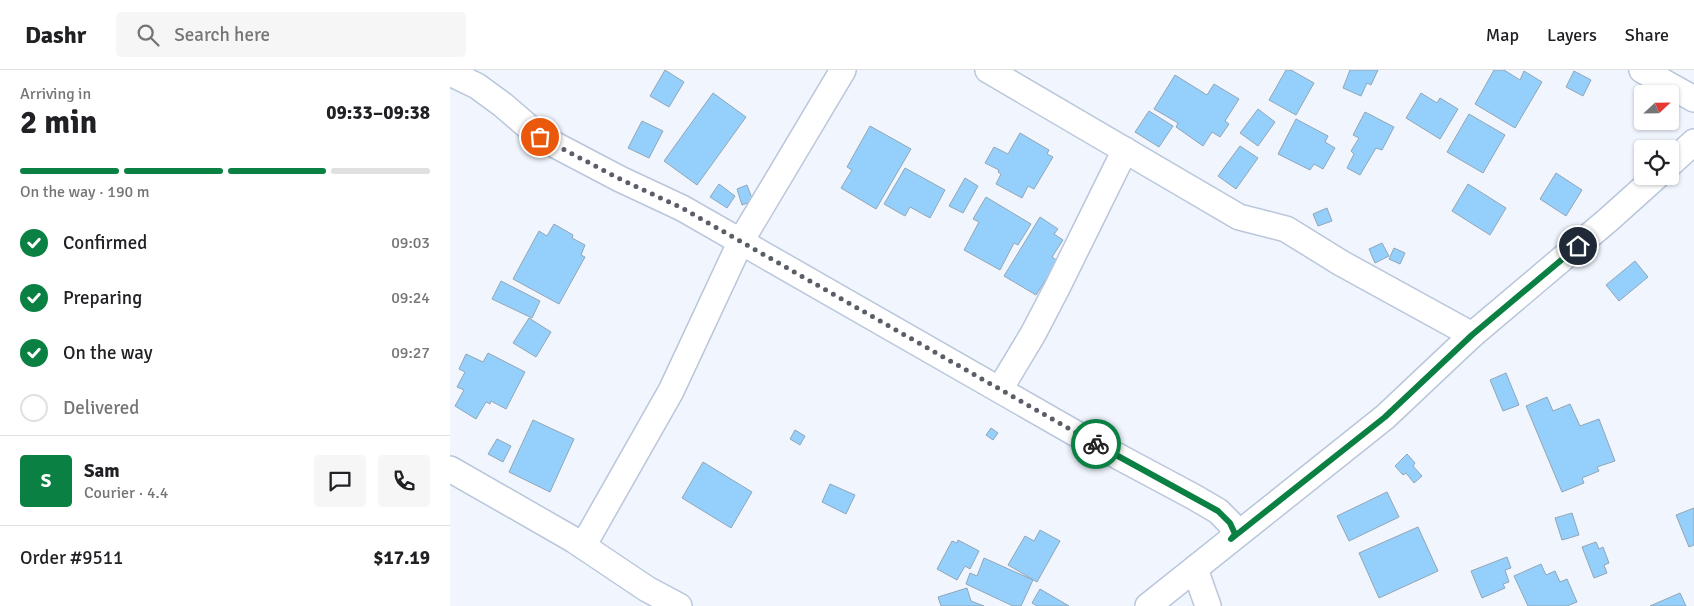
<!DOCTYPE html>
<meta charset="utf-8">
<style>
:root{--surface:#fff;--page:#f6f6f6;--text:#202124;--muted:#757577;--line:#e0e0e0;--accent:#0b8043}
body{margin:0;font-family:Signika,sans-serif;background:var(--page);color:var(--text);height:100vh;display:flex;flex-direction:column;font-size:19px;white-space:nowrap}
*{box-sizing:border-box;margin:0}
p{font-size:16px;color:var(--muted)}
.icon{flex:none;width:28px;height:28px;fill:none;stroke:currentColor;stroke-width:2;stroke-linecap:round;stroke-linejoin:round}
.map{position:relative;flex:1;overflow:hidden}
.details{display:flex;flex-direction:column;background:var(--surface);width:450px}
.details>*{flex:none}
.needle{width:32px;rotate:68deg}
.buttons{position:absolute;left:1184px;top:15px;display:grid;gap:10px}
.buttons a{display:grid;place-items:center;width:45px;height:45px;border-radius:5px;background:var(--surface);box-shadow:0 1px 4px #0004;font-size:25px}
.pin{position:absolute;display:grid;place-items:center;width:42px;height:42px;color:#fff;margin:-21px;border:2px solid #fff;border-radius:50%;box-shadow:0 1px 5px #0007}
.courier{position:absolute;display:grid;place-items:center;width:50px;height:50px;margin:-25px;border:4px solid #0b8043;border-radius:50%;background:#fff;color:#222;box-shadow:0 1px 6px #0007}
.overview em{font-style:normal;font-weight:700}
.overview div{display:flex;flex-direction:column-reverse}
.overview{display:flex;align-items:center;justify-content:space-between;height:85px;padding:0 20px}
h1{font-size:32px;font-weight:700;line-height:38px}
.bar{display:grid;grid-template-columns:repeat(4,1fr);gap:8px 5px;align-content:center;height:60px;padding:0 20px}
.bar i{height:6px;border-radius:4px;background:var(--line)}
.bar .on{background:var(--accent)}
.bar p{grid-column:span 4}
.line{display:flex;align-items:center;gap:12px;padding:0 20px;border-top:1px solid var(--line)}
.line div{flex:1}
.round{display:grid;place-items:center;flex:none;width:52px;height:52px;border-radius:5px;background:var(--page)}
ol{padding:0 20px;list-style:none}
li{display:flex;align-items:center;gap:15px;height:55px}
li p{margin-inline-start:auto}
li .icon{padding:5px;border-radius:50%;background:var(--accent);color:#fff;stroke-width:4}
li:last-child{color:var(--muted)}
li i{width:28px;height:28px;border:2px solid var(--line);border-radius:50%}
header{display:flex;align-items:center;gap:30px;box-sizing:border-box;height:70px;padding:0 25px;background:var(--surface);border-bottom:1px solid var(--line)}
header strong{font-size:24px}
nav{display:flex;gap:28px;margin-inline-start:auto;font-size:18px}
.search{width:350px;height:45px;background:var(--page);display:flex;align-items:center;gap:12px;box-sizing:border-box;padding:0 18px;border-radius:5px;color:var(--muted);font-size:19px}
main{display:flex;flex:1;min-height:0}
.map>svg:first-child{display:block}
.building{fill:#94d0fb;stroke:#92a6b6}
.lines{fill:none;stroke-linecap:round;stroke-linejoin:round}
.minor-casing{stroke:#b9c6db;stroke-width:28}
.minor{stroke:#fff;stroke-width:25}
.done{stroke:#5a5e66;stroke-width:5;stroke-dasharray:0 9}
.route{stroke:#0b8043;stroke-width:6}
</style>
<header>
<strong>Dashr</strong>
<div class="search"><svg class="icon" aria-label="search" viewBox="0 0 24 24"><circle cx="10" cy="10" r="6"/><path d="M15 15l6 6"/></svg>Search here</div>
<nav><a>Map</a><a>Layers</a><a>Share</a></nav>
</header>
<main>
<section class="details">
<div class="overview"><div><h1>2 min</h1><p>Arriving in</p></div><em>09:33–09:38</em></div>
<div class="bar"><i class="on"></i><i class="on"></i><i class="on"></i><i></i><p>On the way · 190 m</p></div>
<ol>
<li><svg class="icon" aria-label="check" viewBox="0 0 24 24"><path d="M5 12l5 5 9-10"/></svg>Confirmed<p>09:03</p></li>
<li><svg class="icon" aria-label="check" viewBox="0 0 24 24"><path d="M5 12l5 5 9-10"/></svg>Preparing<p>09:24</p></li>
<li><svg class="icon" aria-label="check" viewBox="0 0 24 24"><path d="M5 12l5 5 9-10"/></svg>On the way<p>09:27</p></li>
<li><i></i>Delivered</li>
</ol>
<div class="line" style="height:90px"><b class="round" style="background:var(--accent);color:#fff">S</b><div><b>Sam</b><p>Courier · 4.4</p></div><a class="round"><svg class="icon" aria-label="chat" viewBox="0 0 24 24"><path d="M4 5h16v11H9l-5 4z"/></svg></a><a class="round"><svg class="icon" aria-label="phone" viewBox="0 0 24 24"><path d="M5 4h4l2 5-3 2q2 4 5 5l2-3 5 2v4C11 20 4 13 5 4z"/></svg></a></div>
<div class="line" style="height:65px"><div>Order #9511</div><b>$17.19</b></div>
</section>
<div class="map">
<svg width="1244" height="536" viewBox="0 0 1244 536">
<rect width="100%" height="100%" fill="#f0f5fe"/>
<!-- building -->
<g class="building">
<path d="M215,0L234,12L219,37L200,26Z"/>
<path d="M836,0H841L864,13L846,45L819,30Z"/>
<path d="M900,0H928L921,15L917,13L911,26L893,18Z"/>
<path d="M1044,0H1054L1070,10L1074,1L1092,12L1065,58L1025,34Z"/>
<path d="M1124,1L1141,10L1133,26L1116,17Z"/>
<path d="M725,5L757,25L764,14L789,29L775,51L779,54L770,67L762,62L753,76L726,57L728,53L704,39Z"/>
<path d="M263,23L296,47L247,115L214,91Z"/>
<path d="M971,23L987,33L990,28L1008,39L990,69L956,48Z"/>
<path d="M808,39L825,52L808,76L790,63Z"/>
<path d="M699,41L723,56L709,77L685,62Z"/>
<path d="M915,42L944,57L932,80L926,78L910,105L897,98L904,84L901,81L909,68L903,65Z"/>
<path d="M1019,44L1055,65L1033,103L997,82Z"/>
<path d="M846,49L878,66L875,72L885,78L873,99L864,94L860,100L828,84Z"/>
<path d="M192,51L213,61L199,88L178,78Z"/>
<path d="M420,56L461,79L426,139L391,118L402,100L397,97Z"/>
<path d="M570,63L599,80L597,84L603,87L584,119L578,116L572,128L546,114L551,104L548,102L549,100L535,93L544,77L558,84Z"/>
<path d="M790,76L808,88L786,119L768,106Z"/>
<path d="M455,98L495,120L480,148L460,137L455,146L434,134Z"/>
<path d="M1106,103L1132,120L1116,146L1090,129Z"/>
<path d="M515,108L528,116L513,143L499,136Z"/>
<path d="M269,114L285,126L277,138L260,127Z"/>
<path d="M1018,114L1056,138L1040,165L1002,141Z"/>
<path d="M297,115L303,131L292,135L287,119Z"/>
<path d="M536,127L581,154L568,175L564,173L550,200L514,180L529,152L523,149Z"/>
<path d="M877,138L882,151L868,156L863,144Z"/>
<path d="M590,147L608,159L604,164L613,170L602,187L608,191L586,225L554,206Z"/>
<path d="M104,154L123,165L122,168L135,175L131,185L135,187L109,234L63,209L89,161L97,166Z"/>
<path d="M932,173L939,186L925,193L919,179Z"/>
<path d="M944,178L955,183L950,194L939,189Z"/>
<path d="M1185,191L1198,207L1169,231L1156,215Z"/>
<path d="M51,211L90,231L82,248L42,229Z"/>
<path d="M79,248L101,262L86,287L63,273Z"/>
<path d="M38,283L75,302L56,339L41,331L40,334L36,332L26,349L5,336L14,320L7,317L15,302L9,299L16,284L33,292Z"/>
<path d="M1056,303L1069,335L1053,341L1040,310Z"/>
<path d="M1097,327L1103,341L1120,334L1130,356L1149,349L1165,391L1147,397L1149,401L1132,408L1134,413L1112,422L1076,336Z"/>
<path d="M83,350L124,369L100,422L59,402Z"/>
<path d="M541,358L548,363L543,370L536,365Z"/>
<path d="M345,360L355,366L350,375L340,369Z"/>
<path d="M47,369L61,376L53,392L38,384Z"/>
<path d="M957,384L965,393L963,396L972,406L964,413L956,403L953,405L945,396Z"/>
<path d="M253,392L302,422L281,458L232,428Z"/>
<path d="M380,414L405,425L396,444L372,432Z"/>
<path d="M937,422L949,447L899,471L887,446Z"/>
<path d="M1244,438V475L1239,477L1226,445Z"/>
<path d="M1122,443L1129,465L1112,470L1105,448Z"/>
<path d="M968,457L988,501L929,528L909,483Z"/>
<path d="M590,460L610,471L587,512L558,495L575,466L584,471Z"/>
<path d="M508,470L529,481L520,499L515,496L507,510L487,499L502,471L507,473Z"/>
<path d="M1146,472L1149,479L1153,477L1159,493L1154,495L1157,503L1144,508L1132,477Z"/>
<path d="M1057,487L1061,498L1055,500L1059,512L1053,514L1055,518L1032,528L1021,501Z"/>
<path d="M534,488L583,510L571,536H563L516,514L520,503L527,506Z"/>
<path d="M1091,494L1096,505L1105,501L1110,512L1117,509L1127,532L1117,536H1078L1064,506Z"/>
<path d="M517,518L521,531L534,536H491L488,527Z"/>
<path d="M590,519L619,536H587L582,533Z"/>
<path d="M1230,523L1236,536H1200Z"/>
</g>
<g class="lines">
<defs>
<g id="minor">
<path d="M538,0L789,147L836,159L891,193L1022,265"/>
<path d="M1192,0L1244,29"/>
<path d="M0,3L27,16L53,35L90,67L170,109L232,138L630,366L744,427L768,441L780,453L785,464L781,469"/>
<path d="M1220,94L1244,72"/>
<path d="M550,319L583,264L607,218L675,80"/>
<path d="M0,399L124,470L197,519L229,536"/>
<path d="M133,476L221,321L291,171L393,0"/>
<path d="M745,499L758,536"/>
<path d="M698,536L935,347L1022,265L1158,150L1207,106"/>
</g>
</defs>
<!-- minor casing -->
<use href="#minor" class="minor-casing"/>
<!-- minor -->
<use href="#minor" class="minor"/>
</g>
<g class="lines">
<!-- done -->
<path class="done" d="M90,67L170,109L232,138L646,374"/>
<!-- route -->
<path class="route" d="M646,374L768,441L780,453L785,464L781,469L935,347L1022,265L1128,176"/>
</g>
</svg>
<div class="buttons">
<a><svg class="needle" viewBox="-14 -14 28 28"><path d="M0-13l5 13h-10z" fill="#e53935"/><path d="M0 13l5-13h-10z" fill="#757577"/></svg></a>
<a><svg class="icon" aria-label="locate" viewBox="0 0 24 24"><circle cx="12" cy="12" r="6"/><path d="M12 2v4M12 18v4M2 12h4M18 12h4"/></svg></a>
</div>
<div class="pin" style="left:90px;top:67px;background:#ea580c"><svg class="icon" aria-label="bag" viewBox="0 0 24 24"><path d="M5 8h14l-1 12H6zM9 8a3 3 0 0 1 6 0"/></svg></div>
<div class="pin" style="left:1128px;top:176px;background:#1f2937"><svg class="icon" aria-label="home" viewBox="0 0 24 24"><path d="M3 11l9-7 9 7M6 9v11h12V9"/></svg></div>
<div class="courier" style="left:646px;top:374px"><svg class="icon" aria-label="bike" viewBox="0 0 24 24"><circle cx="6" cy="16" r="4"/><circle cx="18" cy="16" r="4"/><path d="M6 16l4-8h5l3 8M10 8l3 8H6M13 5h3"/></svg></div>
</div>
</main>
